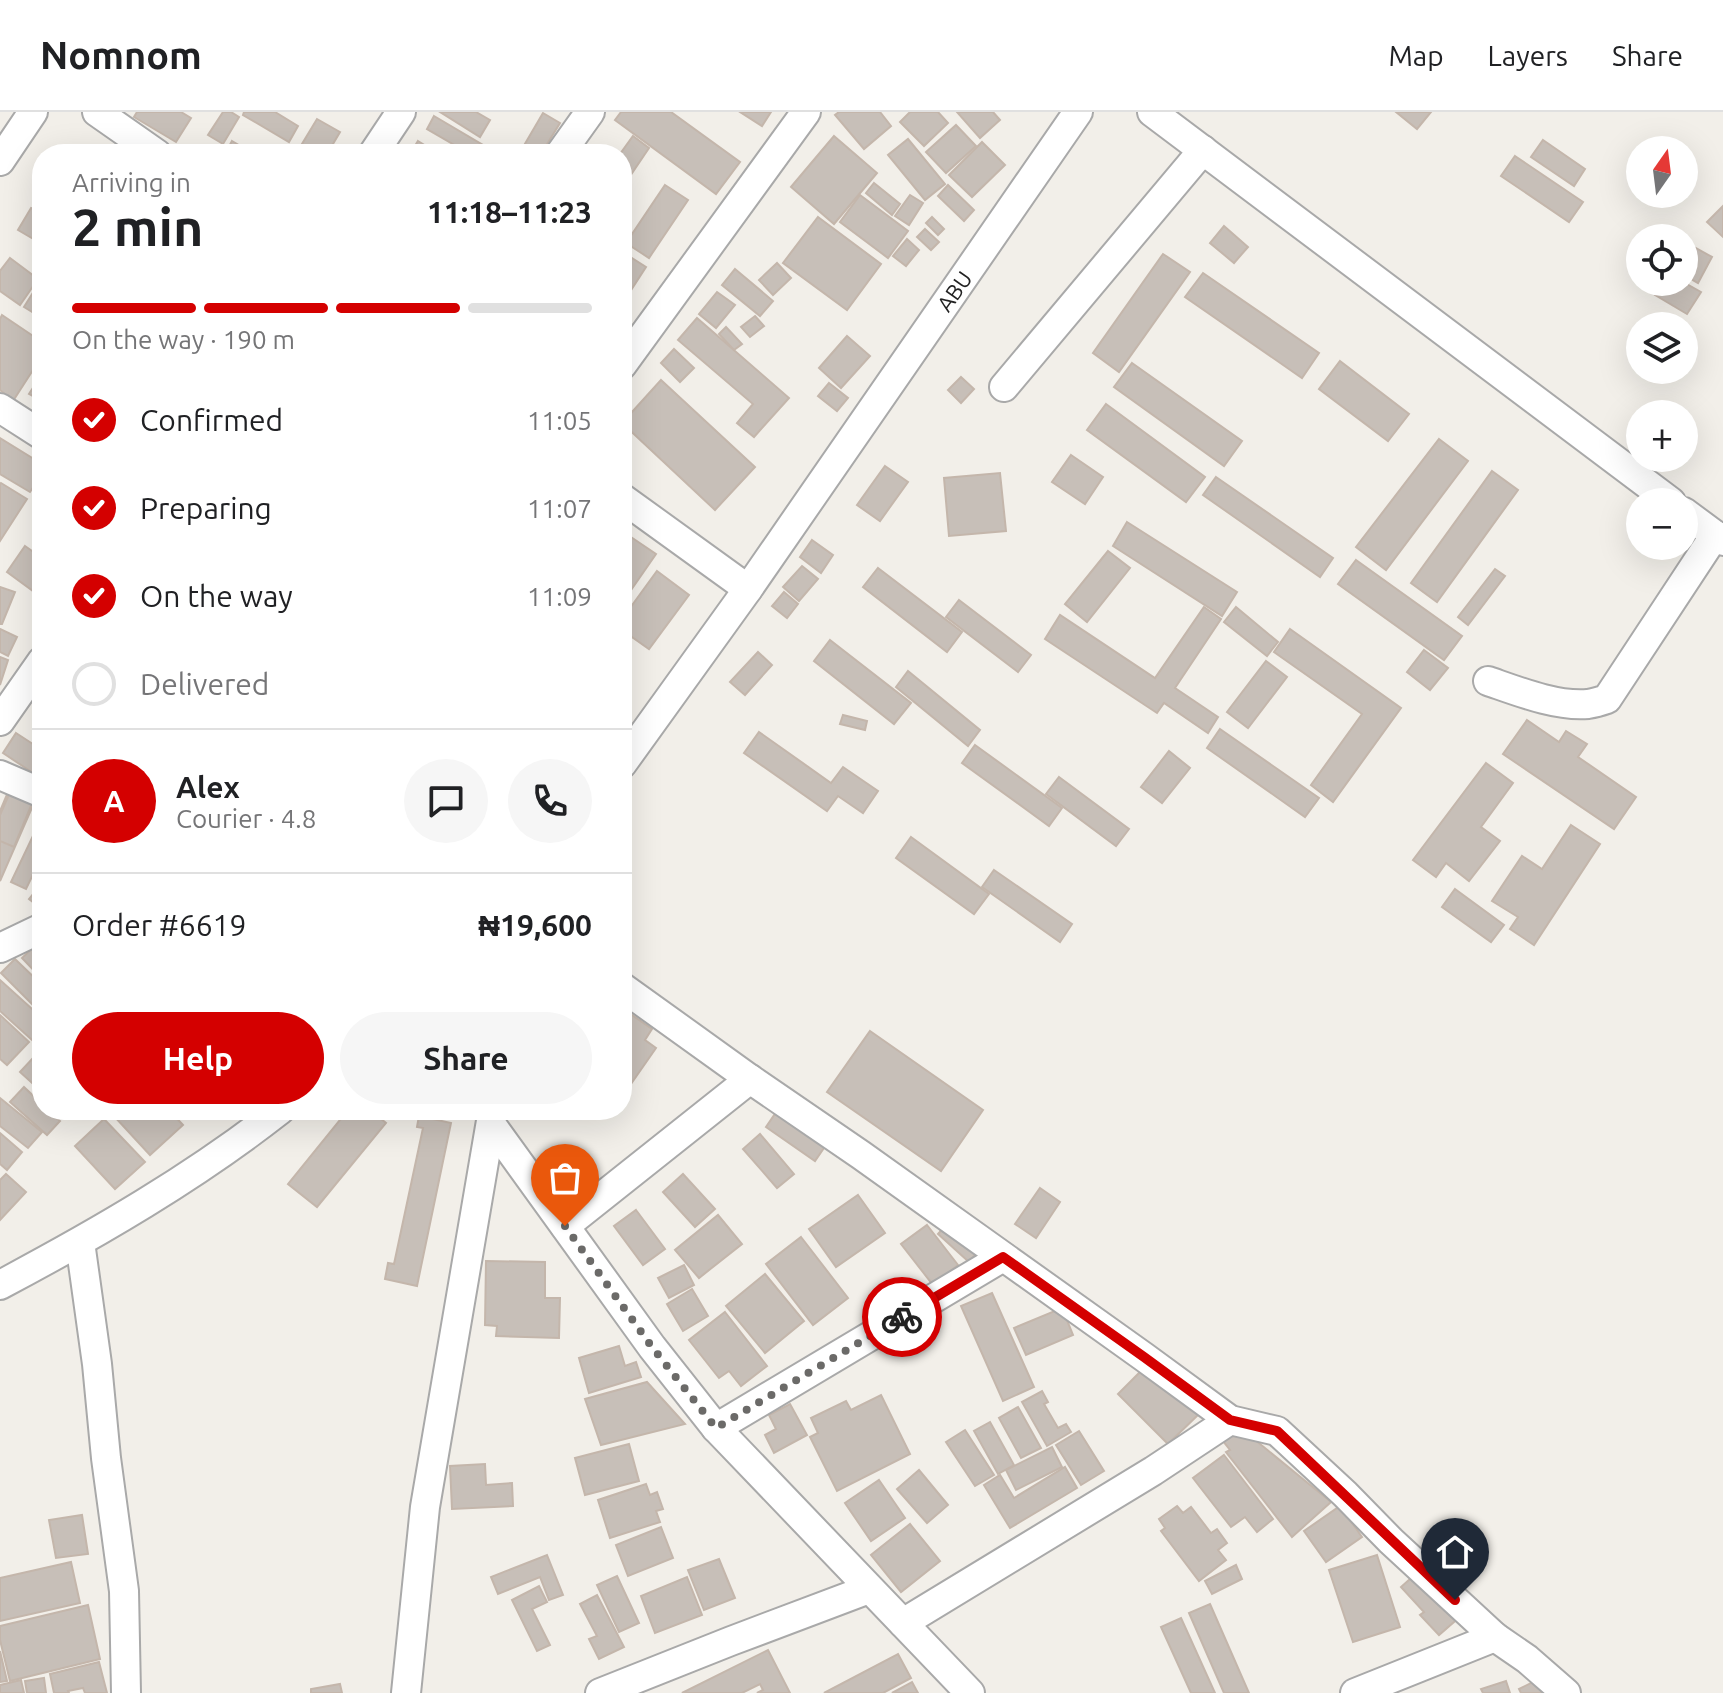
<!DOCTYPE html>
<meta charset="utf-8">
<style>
:root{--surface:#fff;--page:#f6f6f6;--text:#202124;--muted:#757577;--line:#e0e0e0;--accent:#d40000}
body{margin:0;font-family:Ubuntu,sans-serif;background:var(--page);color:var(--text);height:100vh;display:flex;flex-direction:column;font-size:30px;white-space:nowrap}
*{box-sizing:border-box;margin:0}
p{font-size:26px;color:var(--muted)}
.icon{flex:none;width:44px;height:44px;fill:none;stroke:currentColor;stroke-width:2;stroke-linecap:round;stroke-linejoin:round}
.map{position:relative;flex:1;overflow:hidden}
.side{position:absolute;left:32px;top:32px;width:600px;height:976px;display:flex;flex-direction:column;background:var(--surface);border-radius:32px;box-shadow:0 8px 32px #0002}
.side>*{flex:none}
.needle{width:52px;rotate:14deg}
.controls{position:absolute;left:1626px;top:24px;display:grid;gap:16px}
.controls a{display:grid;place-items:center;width:72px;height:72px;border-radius:50%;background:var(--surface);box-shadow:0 8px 32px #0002;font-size:40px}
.pin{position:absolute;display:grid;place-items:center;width:68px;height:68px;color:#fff;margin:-82px -34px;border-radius:50% 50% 50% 0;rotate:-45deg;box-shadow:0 0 8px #0007}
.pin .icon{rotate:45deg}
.courier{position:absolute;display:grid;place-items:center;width:80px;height:80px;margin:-40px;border:6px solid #d40000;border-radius:50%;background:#fff;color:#222;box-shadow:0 2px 10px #0007}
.overview em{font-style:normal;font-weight:600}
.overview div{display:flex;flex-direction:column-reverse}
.overview{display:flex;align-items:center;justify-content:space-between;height:136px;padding:0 40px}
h1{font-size:52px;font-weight:600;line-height:60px}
.bar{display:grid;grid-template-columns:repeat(4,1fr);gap:12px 8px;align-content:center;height:96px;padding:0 40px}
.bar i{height:10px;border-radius:6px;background:var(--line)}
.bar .selected{background:var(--accent)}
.bar p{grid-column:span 4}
.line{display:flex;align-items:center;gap:20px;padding:0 40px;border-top:2px solid var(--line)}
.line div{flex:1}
.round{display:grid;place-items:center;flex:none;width:84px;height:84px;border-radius:42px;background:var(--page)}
ol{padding:0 40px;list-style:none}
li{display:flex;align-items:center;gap:24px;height:88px}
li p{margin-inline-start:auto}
li .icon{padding:8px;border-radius:50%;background:var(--accent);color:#fff;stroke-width:4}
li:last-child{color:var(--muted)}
li i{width:44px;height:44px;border:4px solid var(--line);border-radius:50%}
.primary-button{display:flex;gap:16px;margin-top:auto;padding:16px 40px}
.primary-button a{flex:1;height:92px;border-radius:48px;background:var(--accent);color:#fff;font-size:32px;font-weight:600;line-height:92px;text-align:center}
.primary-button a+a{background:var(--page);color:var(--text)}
header{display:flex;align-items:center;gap:48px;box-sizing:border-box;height:112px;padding:0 40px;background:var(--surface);border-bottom:2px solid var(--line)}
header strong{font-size:38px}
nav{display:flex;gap:44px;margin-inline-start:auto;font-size:28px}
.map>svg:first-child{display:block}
.building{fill:#c7bfb8;stroke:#c4b6ab;stroke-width:2}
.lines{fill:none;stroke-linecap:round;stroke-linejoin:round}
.minor-casing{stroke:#a9a9a9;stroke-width:32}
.minor{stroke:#fff;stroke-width:28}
.done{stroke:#6b6a68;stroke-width:8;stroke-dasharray:0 14.4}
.route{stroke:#d40000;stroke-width:10}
.labels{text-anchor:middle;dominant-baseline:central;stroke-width:7;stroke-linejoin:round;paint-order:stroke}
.street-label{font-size:22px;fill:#222;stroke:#fff}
</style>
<header>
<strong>Nomnom</strong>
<nav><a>Map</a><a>Layers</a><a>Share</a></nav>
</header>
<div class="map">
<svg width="1723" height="1581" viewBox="0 0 1723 1581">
<rect width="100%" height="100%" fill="#f2efe9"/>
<!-- building -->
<g class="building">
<path d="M137,0H181L191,6L176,30L134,5Z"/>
<path d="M223,0H231L239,5L223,32L208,23Z"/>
<path d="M244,0H275L298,14L289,30L243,3Z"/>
<path d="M440,0H476L490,8L480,25Z"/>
<path d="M621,0H671L740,50L716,82L615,8Z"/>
<path d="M740,0H771L762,14Z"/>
<path d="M839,0H880L891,14L864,37L835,3Z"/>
<path d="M910,0H938L948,11L924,34L900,10Z"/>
<path d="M957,0H993L1000,8L980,26Z"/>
<path d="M1396,0H1431L1417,17Z"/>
<path d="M543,1L560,11L541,42H519Z"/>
<path d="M434,4L488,36L485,42H470L427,17Z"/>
<path d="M317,7L340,20L327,42H319L302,32Z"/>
<path d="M956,13L976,34L946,61L926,40Z"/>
<path d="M633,24L649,36L628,67L622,63V42H620Z"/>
<path d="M834,24L877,61L834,112L791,75Z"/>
<path d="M908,27L945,72L925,88L888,43Z"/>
<path d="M1543,28L1585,57L1574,74L1531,45Z"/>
<path d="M232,29L254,42H225Z"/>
<path d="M418,29L439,42H410Z"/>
<path d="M982,30L1005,53L972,85L949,63Z"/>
<path d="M1515,44L1583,90L1569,110L1501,64Z"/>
<path d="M874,71L900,92L892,103L866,81Z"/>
<path d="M665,73L688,88L649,146L626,131Z"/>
<path d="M948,73L974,98L964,109L938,84Z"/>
<path d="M860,83L908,119L888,146L840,110Z"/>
<path d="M910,83L923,91L909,113L895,104Z"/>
<path d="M1723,94V125L1707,110Z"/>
<path d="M31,96L42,102V132L18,118Z"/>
<path d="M818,105L881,152L847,198L783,151Z"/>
<path d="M932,105L944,117L938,123L926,111Z"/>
<path d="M1224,114L1248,135L1234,151L1210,131Z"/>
<path d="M925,117L939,130L931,138L917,125Z"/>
<path d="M907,127L919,138L906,154L893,144Z"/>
<path d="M1687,131L1712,145L1698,171L1684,163V137Z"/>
<path d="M624,141L646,155L622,192V144Z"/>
<path d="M1163,142L1190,160L1119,260L1093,241Z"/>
<path d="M10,146L38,167L20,193L0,179V159Z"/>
<path d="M777,151L791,166L773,183L759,168Z"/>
<path d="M735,157L773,189L760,204L722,173Z"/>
<path d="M1203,161L1319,241L1302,266L1185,185Z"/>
<path d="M41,168H42V206L24,195Z"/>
<path d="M1663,170H1683L1701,180L1687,202L1655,183Z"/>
<path d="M717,180L735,193L716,216L699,202Z"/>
<path d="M2,203L42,230V244L13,289L0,278V207Z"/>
<path d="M755,204L764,214L750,225L741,215Z"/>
<path d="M697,206L789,286L754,325L737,311L753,292L678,228Z"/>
<path d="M726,215L742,232L734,238L719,222Z"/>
<path d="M847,224L870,244L841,276L819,256Z"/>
<path d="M674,237L694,256L680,270L661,251Z"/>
<path d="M1340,249L1409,302L1388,329L1319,277Z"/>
<path d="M1132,251L1242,329L1224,354L1114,275Z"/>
<path d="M42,262V289L29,282Z"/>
<path d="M961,265L974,277L961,291L948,278Z"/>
<path d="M661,268L755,355L715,398L622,311Z"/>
<path d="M829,271L848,286L837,299L818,284Z"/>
<path d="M1106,292L1205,365L1186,390L1087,318Z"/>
<path d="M0,326L42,352V362L30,380L0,362Z"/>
<path d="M1439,327L1468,349L1386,458L1356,435Z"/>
<path d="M1071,343L1103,365L1085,392L1052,370Z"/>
<path d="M885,354L908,370L880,409L857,393Z"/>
<path d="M1492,359L1518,378L1437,490L1411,471Z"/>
<path d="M1000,361L1006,419L949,424L944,366Z"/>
<path d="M1216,365L1333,446L1320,465L1203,383Z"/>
<path d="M1,371L27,387L0,429V372Z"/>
<path d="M1127,410L1237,480L1222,504L1113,434Z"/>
<path d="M622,419L656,442L622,491Z"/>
<path d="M812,428L833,443L821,461L800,445Z"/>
<path d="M25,434L42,446V466L33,479L7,460Z"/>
<path d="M1108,439L1130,456L1087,510L1065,492Z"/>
<path d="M1356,448L1462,524L1444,548L1338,472Z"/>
<path d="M802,454L818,467L799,489L783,475Z"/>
<path d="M878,456L962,520L947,540L863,475Z"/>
<path d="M1495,457L1505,464L1468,513L1458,505Z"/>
<path d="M657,459L689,483L649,537L622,518V507Z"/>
<path d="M0,475L15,480L2,512H0Z"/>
<path d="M784,480L798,492L787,506L772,494Z"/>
<path d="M959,488L1031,543L1018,560L946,505Z"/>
<path d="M1204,495L1221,507L1175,576L1218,605L1208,621L1164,591L1157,601L1045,527L1060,503L1155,566Z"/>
<path d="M1236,495L1278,530L1267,544L1224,510Z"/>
<path d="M0,517L17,525L8,544L0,540Z"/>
<path d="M1290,517L1401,596L1333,690L1311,673L1362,602L1274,540Z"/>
<path d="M830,528L911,591L894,612L814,549Z"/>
<path d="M1424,538L1448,556L1430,578L1407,560Z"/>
<path d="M758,540L772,553L745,583L730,570Z"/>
<path d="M0,545L8,548L0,573Z"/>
<path d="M1266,549L1287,565L1248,616L1227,600Z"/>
<path d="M908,559L980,618L968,634L896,575Z"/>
<path d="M843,603L867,609L865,618L840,612Z"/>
<path d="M1527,608L1559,630L1566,619L1587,632L1578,645L1636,685L1614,717L1503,642Z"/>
<path d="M1220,617L1319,686L1305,705L1207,636Z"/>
<path d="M759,620L831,671L843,655L878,679L863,701L838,684L827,699L744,641Z"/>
<path d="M16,621L42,638V667L3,641Z"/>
<path d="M975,633L1062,696L1049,714L962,651Z"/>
<path d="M1169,639L1190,656L1162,691L1141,675Z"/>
<path d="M1486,651L1513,671L1481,715L1500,729L1469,769L1446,751L1436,765L1413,748Z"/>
<path d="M1059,665L1129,717L1116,734L1046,682Z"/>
<path d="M8,680L34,691L0,769V699Z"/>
<path d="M10,680L33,689L14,735L0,729V703Z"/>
<path d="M42,705V744L26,777L11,770Z"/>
<path d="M1571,713L1600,732L1534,833L1510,817L1518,805L1492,789L1522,744L1542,757Z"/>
<path d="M911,725L989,782L974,802L896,746Z"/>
<path d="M994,758L1072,812L1060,830L982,775Z"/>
<path d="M42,771V797L29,787Z"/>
<path d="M1455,777L1504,813L1491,830L1442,795Z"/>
<path d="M42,827V867L22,846Z"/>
<path d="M15,847L42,873V902L1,861Z"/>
<path d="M0,868L42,906V937L0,899Z"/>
<path d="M622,896L652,917L645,928L656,936L624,982L622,980Z"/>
<path d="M0,903L29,930L7,953L0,947Z"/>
<path d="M870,919L983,998L941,1059L827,980Z"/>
<path d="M35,944L42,950V980L20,960Z"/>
<path d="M24,975L42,992V998H48L60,1009L47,1023L10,990Z"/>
<path d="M0,986L42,1020L28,1036L0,1014Z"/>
<path d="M779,996L828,1030L815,1049L766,1015Z"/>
<path d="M121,998H169L183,1013L150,1043L114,1004Z"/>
<path d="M348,998H370L386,1011L317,1095L288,1072Z"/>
<path d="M419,1004L451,1011L417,1174L385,1167L388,1151L394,1152L423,1016L417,1015Z"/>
<path d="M104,1007L145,1050L115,1077L75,1034Z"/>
<path d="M0,1021L22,1040L7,1058L0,1052Z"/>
<path d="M760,1022L794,1062L777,1076L743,1037Z"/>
<path d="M6,1062L26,1080L0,1108V1068Z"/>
<path d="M683,1062L715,1097L695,1115L663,1080Z"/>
<path d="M1040,1076L1060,1090L1036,1126L1015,1112Z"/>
<path d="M858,1083L885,1121L836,1155L809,1117Z"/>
<path d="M636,1098L665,1137L643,1153L614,1114Z"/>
<path d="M718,1103L742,1132L699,1166L675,1138Z"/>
<path d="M948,1111L979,1138L969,1150L938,1122Z"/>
<path d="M927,1113L958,1153L933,1173L901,1132Z"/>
<path d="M801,1125L848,1186L813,1213L766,1152Z"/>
<path d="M486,1149L545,1150V1186H560L559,1226L496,1224L497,1214L485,1213Z"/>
<path d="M684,1153L694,1173L669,1186L658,1166Z"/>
<path d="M765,1162L804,1209L765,1241L726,1194Z"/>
<path d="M692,1177L708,1204L683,1219L667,1192Z"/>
<path d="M992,1181L1034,1275L1003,1289L961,1194Z"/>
<path d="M1062,1196L1073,1223L1026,1243L1014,1216Z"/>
<path d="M725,1200L767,1254L741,1274L729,1259L719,1266L689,1228Z"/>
<path d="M619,1234L625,1254L636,1250L641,1265L589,1281L579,1246Z"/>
<path d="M1149,1251L1200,1301L1168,1332L1118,1282Z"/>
<path d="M647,1270L685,1312L601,1333L585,1287Z"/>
<path d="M1042,1279L1048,1290L1044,1292L1058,1316L1066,1312L1071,1320L1047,1334L1022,1290Z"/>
<path d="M881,1283L910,1342L837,1379L810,1325L818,1321L811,1306L846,1289L851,1298Z"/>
<path d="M790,1292L807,1323L774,1341L765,1323L776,1317L769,1303Z"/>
<path d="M1018,1295L1041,1336L1021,1346L999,1306Z"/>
<path d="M990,1310L1014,1353L998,1362L974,1319Z"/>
<path d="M1238,1314L1331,1390L1292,1425L1226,1340L1230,1338L1223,1329Z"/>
<path d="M965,1318L994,1363L975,1374L946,1330Z"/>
<path d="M1079,1319L1104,1359L1081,1373L1056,1333Z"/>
<path d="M629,1332L639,1369L585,1383L575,1346Z"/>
<path d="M1052,1335L1062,1355L1016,1378L1006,1358Z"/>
<path d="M1224,1343L1273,1407L1257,1420L1245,1405L1231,1415L1193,1366Z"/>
<path d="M485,1352L486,1373L512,1371L513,1394L452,1397L450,1354Z"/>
<path d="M1065,1355L1077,1376L1010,1416L984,1373L1000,1363L1014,1386Z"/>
<path d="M919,1358L948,1393L927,1411L897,1377Z"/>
<path d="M879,1368L905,1406L871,1429L845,1391Z"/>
<path d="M646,1372L650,1383L657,1380L663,1397L656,1399L660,1410L610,1426L598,1388Z"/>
<path d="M1177,1394L1183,1401L1191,1395L1211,1421L1217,1417L1227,1431L1218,1438L1226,1448L1199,1469L1161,1419L1165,1416L1159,1407Z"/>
<path d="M1340,1394L1362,1425L1326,1450L1304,1419Z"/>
<path d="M82,1403L88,1442L56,1446L49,1408Z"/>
<path d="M910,1412L940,1449L901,1480L871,1443Z"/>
<path d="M661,1415L673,1446L628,1464L616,1433Z"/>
<path d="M547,1443L563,1483L549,1488L540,1465L498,1482L491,1465Z"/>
<path d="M1377,1443L1400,1515L1353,1530L1329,1458Z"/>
<path d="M719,1447L735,1486L704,1498L688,1458Z"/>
<path d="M71,1450L80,1491L0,1509V1466Z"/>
<path d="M1236,1453L1242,1467L1212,1482L1205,1469Z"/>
<path d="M1419,1459L1461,1504L1439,1523L1420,1503L1424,1500L1401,1475Z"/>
<path d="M617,1464L639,1511L619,1520L597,1473Z"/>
<path d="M687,1465L702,1503L655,1521L641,1484Z"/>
<path d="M539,1474L547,1490L532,1497L550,1533L537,1539L512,1488Z"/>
<path d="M597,1483L624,1535L599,1547L589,1527L597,1524L580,1492Z"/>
<path d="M1210,1492L1249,1581H1224L1189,1501Z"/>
<path d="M88,1493L100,1547L10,1569L0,1528V1514Z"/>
<path d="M1181,1506L1215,1581H1191L1161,1515Z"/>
<path d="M768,1538L790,1581H757L763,1578L760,1572L742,1581H682Z"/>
<path d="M0,1539L7,1569L0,1570Z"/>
<path d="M898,1542L911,1566L883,1581H824Z"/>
<path d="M99,1550L107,1581H85L83,1576L68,1579L69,1581H54L50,1562Z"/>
<path d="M1545,1564L1554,1581H1521L1519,1577Z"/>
<path d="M44,1566L46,1581H27L25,1569Z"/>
<path d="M21,1568L24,1581H0V1573Z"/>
<path d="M1506,1569L1510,1581H1483L1481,1577Z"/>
<path d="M912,1570L918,1581H892Z"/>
<path d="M340,1572L342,1581H311V1577Z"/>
</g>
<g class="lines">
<defs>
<g id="minor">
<path d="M97,0L157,42"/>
<path d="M1152,0L1671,390"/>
<path d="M373,42L401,0"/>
<path d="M560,42L590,0"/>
<path d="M0,49L33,0"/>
<path d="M622,253L806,0"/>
<path d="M1004,275L1203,38"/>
<path d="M0,296L42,323"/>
<path d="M622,386L748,477"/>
<path d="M1684,400L1723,429"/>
<path d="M1488,569C1517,579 1557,595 1588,592C1594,591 1601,589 1607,587L1715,423"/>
<path d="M0,609L42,549"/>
<path d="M622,652L748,477L1078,0"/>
<path d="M0,663L42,681"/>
<path d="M0,836L42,816"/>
<path d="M622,875L750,967L861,1043L1144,1245L1230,1308L1277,1319L1345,1382L1391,1429L1495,1525L1527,1547L1566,1581"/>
<path d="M491,1012L652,1235L716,1316L970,1581"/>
<path d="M565,1114L750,967"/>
<path d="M80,1130L97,1252L106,1346L124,1479L126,1581"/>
<path d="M0,1173C98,1121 193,1066 280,998"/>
<path d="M716,1316L1003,1145"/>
<path d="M903,1511L1153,1359L1230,1308"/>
<path d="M406,1581L425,1395L492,1003"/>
<path d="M600,1581L731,1529L869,1477"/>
<path d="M1355,1581L1495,1525"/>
</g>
</defs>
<!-- minor casing -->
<use href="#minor" class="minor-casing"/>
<!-- minor -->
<use href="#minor" class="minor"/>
</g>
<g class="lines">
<!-- done -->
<path class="done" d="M565,1114L652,1235L716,1316L902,1205"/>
<!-- route -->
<path class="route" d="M902,1205L1003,1145L1144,1245L1230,1308L1277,1319L1455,1488"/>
</g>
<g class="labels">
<!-- street labels -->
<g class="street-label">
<text transform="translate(954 179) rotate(-55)">ABU</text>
</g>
</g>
</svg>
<div class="controls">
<a><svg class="needle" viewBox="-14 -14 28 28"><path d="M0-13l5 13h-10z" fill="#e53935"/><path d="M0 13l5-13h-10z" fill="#757577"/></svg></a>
<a><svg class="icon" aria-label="locate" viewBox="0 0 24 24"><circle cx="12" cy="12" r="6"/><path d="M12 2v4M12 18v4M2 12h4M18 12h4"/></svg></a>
<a><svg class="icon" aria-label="layers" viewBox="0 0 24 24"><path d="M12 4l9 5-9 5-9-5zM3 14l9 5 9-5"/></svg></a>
<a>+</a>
<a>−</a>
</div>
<div class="pin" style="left:565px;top:1114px;background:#ea580c"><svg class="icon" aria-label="bag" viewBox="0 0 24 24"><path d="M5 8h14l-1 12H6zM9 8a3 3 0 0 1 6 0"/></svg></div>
<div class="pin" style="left:1455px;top:1488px;background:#1f2937"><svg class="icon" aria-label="home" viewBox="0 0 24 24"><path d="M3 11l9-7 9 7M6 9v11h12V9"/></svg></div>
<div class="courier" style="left:902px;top:1205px"><svg class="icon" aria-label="bike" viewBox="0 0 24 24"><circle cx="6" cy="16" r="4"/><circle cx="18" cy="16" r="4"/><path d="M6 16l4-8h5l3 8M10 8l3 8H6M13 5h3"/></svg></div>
<section class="side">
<div class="overview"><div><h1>2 min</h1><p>Arriving in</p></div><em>11:18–11:23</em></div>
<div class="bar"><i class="selected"></i><i class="selected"></i><i class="selected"></i><i></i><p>On the way · 190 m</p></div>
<ol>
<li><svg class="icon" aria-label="check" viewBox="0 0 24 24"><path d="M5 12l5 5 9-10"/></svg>Confirmed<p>11:05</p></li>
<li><svg class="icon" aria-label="check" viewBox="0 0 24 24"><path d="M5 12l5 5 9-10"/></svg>Preparing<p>11:07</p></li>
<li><svg class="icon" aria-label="check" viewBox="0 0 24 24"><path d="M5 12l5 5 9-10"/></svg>On the way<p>11:09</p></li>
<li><i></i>Delivered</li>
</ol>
<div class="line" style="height:144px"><b class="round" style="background:var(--accent);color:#fff">A</b><div><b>Alex</b><p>Courier · 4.8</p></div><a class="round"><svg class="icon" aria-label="chat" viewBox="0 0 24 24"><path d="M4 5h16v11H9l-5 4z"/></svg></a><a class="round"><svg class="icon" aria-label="phone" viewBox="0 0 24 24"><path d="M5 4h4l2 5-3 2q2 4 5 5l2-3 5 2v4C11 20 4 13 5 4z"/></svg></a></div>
<div class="line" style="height:104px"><div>Order #6619</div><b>₦19,600</b></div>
<div class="primary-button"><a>Help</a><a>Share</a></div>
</section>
</div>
